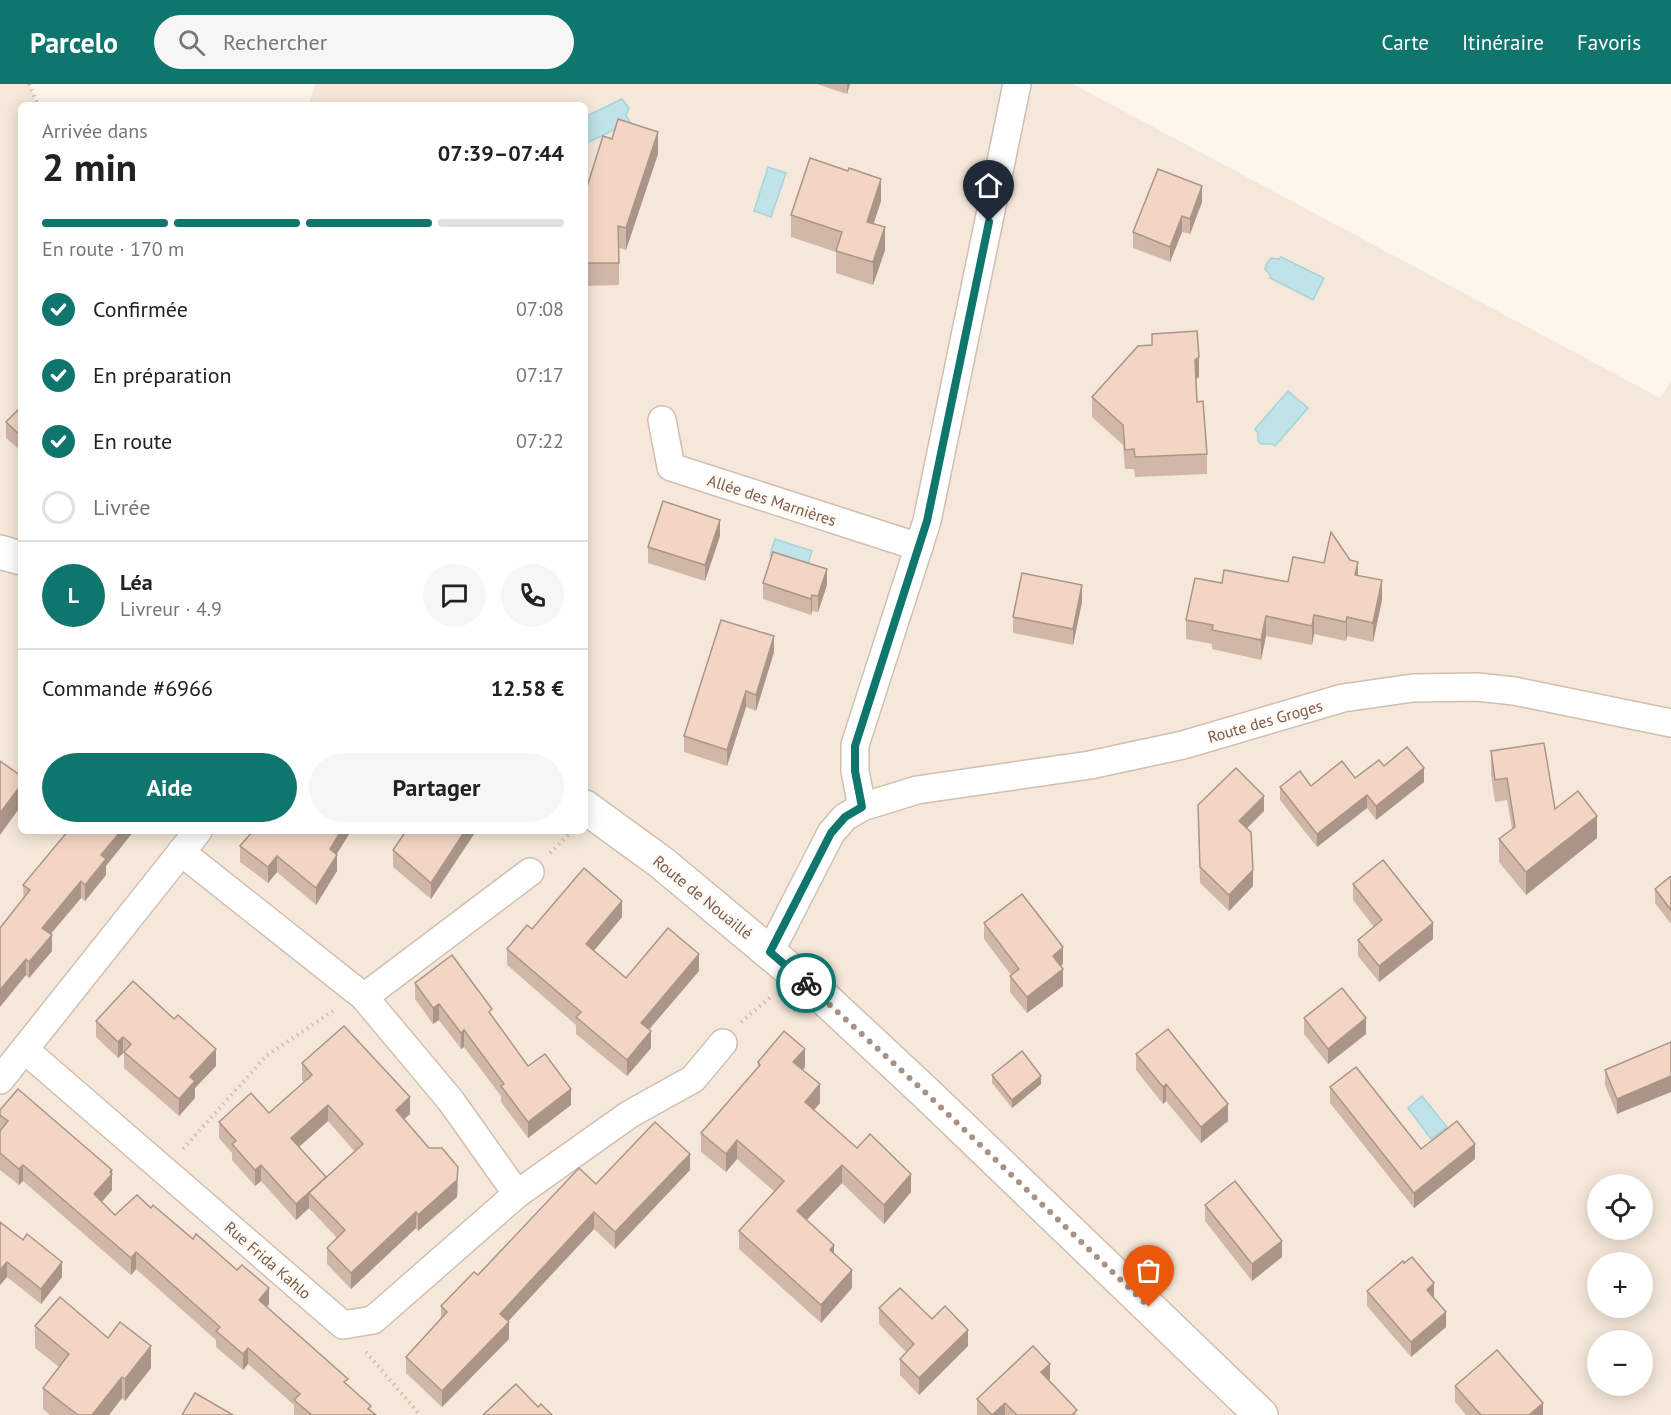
<!DOCTYPE html>
<html lang="fr">
<meta charset="utf-8">
<style>
:root{--surface:#fff;--page:#f6f6f6;--text:#222;--muted:#767676;--line:#e0e0e0;--accent:#0f766e}
body{margin:0;font-family:"PT Sans",sans-serif;background:var(--page);color:var(--text);height:100vh;display:flex;flex-direction:column;font-size:22px;white-space:nowrap}
*{box-sizing:border-box;margin:0}
p{font-size:20px;color:var(--muted)}
.icon{flex:none;width:33px;height:33px;fill:none;stroke:currentColor;stroke-width:2;stroke-linecap:round;stroke-linejoin:round}
.map{position:relative;flex:1;overflow:hidden}
.drawer{position:absolute;left:18px;top:18px;width:570px;height:732px;display:flex;flex-direction:column;background:var(--surface);border-radius:9px;box-shadow:0 3px 15px #0003}
.drawer>*{flex:none}
.tools{position:absolute;left:1587px;top:1090px;display:grid;gap:12px}
.tools a{display:grid;place-items:center;width:66px;height:66px;border-radius:50%;background:var(--surface);box-shadow:0 3px 15px #0003;font-size:30px}
.pin{position:absolute;display:grid;place-items:center;width:51px;height:51px;color:#fff;margin:-62px -26px;border-radius:50% 50% 50% 0;rotate:-45deg;box-shadow:0 0 6px #0007}
.pin .icon{rotate:45deg}
.courier{position:absolute;display:grid;place-items:center;width:60px;height:60px;margin:-30px;border:4px solid #0f766e;border-radius:50%;background:#fff;color:#222;box-shadow:0 2px 8px #0007}
.head em{font-style:normal;font-weight:800}
.head div{display:flex;flex-direction:column-reverse}
.head{display:flex;align-items:center;justify-content:space-between;height:102px;padding:0 24px}
h1{font-size:39px;font-weight:800;line-height:45px}
.bar{display:grid;grid-template-columns:repeat(4,1fr);gap:9px 6px;align-content:center;height:72px;padding:0 24px}
.bar i{height:8px;border-radius:4px;background:var(--line)}
.bar .active{background:var(--accent)}
.bar p{grid-column:span 4}
.line{display:flex;align-items:center;gap:15px;padding:0 24px;border-top:2px solid var(--line)}
.line div{flex:1}
.round{display:grid;place-items:center;flex:none;width:63px;height:63px;border-radius:32px;background:var(--page)}
ol{padding:0 24px;list-style:none}
li{display:flex;align-items:center;gap:18px;height:66px}
li p{margin-inline-start:auto}
li .icon{padding:6px;border-radius:50%;background:var(--accent);color:#fff;stroke-width:4}
li:last-child{color:var(--muted)}
li i{width:33px;height:33px;border:3px solid var(--line);border-radius:50%}
.primary-button{display:flex;gap:12px;margin-top:auto;padding:12px 24px}
.primary-button a{flex:1;height:69px;border-radius:36px;background:var(--accent);color:#fff;font-size:24px;font-weight:800;line-height:69px;text-align:center}
.primary-button a+a{background:var(--page);color:var(--text)}
header{display:flex;align-items:center;gap:36px;box-sizing:border-box;height:84px;padding:0 30px;background:var(--accent);color:#fff}
header strong{font-size:28px}
nav{display:flex;gap:33px;margin-inline-start:auto;font-size:21px}
.search{width:420px;height:54px;background:var(--page);display:flex;align-items:center;gap:15px;box-sizing:border-box;padding:0 21px;border-radius:33px;color:var(--muted);font-size:22px}
.map>svg:first-child{display:block}
.residential{fill:#f5e8da;fill-rule:evenodd}
.water{fill:#bfe3e8;stroke:#a5d3da;stroke-width:1.5}
.lines{fill:none;stroke-linecap:round;stroke-linejoin:round}
.minor-casing{stroke:#d1beb0;stroke-width:30}
.tertiary-casing{stroke:#d1beb0;stroke-width:36}
.path{stroke:#d9b8a5;stroke-width:4;stroke-dasharray:1.5 4.5;stroke-linecap:butt}
.minor{stroke:#fff;stroke-width:27}
.tertiary{stroke:#fff;stroke-width:33}
.wall{fill:#d1b7a8;fill-rule:evenodd}
.shaded-wall{fill:#aa9588}
.building{fill:#f3d5c3;stroke:#aa9588;stroke-width:1.5}
.done{stroke:#a89285;stroke-width:6;stroke-dasharray:0 10.8}
.route{stroke:#0f766e;stroke-width:8}
.labels{text-anchor:middle;dominant-baseline:central;stroke-width:5;stroke-linejoin:round;paint-order:stroke}
.street-label{font-size:16px;fill:#7a5c4d;stroke:#fffaf3}
</style>
<header>
<strong>Parcelo</strong>
<div class="search"><svg class="icon" aria-label="search" viewBox="0 0 24 24"><circle cx="10" cy="10" r="6"/><path d="M15 15l6 6"/></svg>Rechercher</div>
<nav><a>Carte</a><a>Itinéraire</a><a>Favoris</a></nav>
</header>
<div class="map">
<svg width="1671" height="1331" viewBox="0 0 1671 1331">
<rect width="100%" height="100%" fill="#fdf6ec"/>
<!-- residential -->
<path class="residential" d="M0,0H29L38,21H21V747H585V21H308L316,0H1073L1660,314L1671,298V1331H0ZM1598,1101H1642V1146H1598ZM1598,1179H1642V1224H1598ZM1598,1257H1642V1302H1598Z"/>
<!-- water -->
<g class="water">
<path d="M622,15L629,24L626,31L630,38L587,59L585,55V33Z"/>
<path d="M768,83L786,89L771,133L754,127Z"/>
<path d="M1281,173L1324,194L1313,216L1270,194L1271,192L1265,185L1267,179L1271,174L1279,175Z"/>
<path d="M1288,307L1308,324L1275,362L1272,360H1261L1258,357V349L1255,345Z"/>
<path d="M775,455L812,467L807,483L770,471Z"/>
<path d="M1422,1012L1447,1043L1431,1055L1408,1024Z"/>
</g>
<g class="lines">
<defs>
<g id="minor">
<path d="M662,336L671,383L919,463"/>
<path d="M862,723L917,706L1090,681L1183,661L1343,614L1413,604L1477,603L1514,607L1671,639"/>
<path d="M181,768L364,913L451,1017L517,1110"/>
<path d="M770,868L831,749L845,733L862,723L855,687V661L927,437L1017,0"/>
<path d="M364,913L530,788"/>
<path d="M25,966L343,1241L373,1236L517,1110L630,1030L693,995L723,959"/>
<path d="M0,996L198,747"/>
</g>
<g id="tertiary">
<path d="M0,468L21,474"/>
<path d="M585,723L662,779L824,914L927,1010L1261,1331"/>
</g>
</defs>
<!-- minor casing -->
<use href="#minor" class="minor-casing"/>
<!-- tertiary casing -->
<use href="#tertiary" class="tertiary-casing"/>
<!-- path -->
<g class="path">
<path d="M29,0L38,21"/>
<path d="M550,769L568,751"/>
<path d="M741,938L772,912"/>
<path d="M183,1065L266,972L333,927"/>
<path d="M366,1268L420,1331"/>
</g>
<!-- minor -->
<use href="#minor" class="minor"/>
<!-- tertiary -->
<use href="#tertiary" class="tertiary"/>
</g>
<!-- wall -->
<g class="wall">
<path d="M817,0H850L847,10Z"/>
<path d="M658,70L626,166L619,164V201L585,202V109Z"/>
<path d="M881,117L873,140L885,166L873,201L836,189V168L791,153V131Z"/>
<path d="M1202,118L1190,150L1182,148L1170,178L1133,164V148Z"/>
<path d="M1152,250L1199,293L1196,295L1197,318L1207,370V390L1135,393L1134,385H1125L1123,361L1092,333V313L1152,261Z"/>
<path d="M21,323V367L6,354V338Z"/>
<path d="M720,452L705,497L648,479V463Z"/>
<path d="M1358,492L1382,516L1373,558L1347,552L1346,557L1314,550L1312,561L1266,552L1261,576L1212,565V560L1186,555V536L1222,499L1288,498Z"/>
<path d="M763,499L827,501L818,528L812,527L811,531L763,515Z"/>
<path d="M1082,518L1073,561L1013,549V533Z"/>
<path d="M774,568L756,627L746,623L727,682L684,668V652Z"/>
<path d="M1491,667L1555,725L1597,754L1526,811L1499,778V755L1512,745L1507,716L1495,718L1491,690Z"/>
<path d="M1384,682L1424,698L1376,736L1367,724L1317,763L1280,716V703L1311,702L1355,694Z"/>
<path d="M1198,721L1264,727L1247,744L1253,802L1229,827L1200,799Z"/>
<path d="M253,747H351L336,770L337,787L316,821L277,788L268,799L240,778V762Z"/>
<path d="M406,747H476L431,815L393,783V766Z"/>
<path d="M106,782V791L85,817L81,814L51,850L52,867L29,894L26,891L23,801Z"/>
<path d="M1671,792V840L1655,819V805Z"/>
<path d="M1353,800L1433,855L1379,898L1358,872V856L1374,843L1353,816Z"/>
<path d="M622,833L594,867L626,894L699,887L649,945L651,964L627,992L576,950V941L507,881V865L532,845Z"/>
<path d="M984,839L1063,880L1060,882L1063,902L1027,929L1010,908V892L1011,891L984,855Z"/>
<path d="M415,899L492,933L528,982L571,1021L528,1054L501,1018V1012L464,963L461,965L439,936L433,940L415,915Z"/>
<path d="M1304,934L1366,950L1328,980L1304,950Z"/>
<path d="M96,937L216,982L195,1004V1014L179,1032L124,984V971L123,969L118,974L96,953Z"/>
<path d="M1671,958L1617,1030L1605,1001V986Z"/>
<path d="M1136,970L1228,1037L1201,1059L1166,1017L1163,1020L1136,986Z"/>
<path d="M758,978L805,983L803,986L820,1019L814,1026L857,1064L911,1108L884,1140L842,1099L806,1136L834,1169L852,1204L821,1239L739,1165V1147L775,1108L737,1075L726,1088L701,1068V1049L758,984Z"/>
<path d="M302,979L410,1030L404,1035L458,1100L457,1113L418,1147L416,1144L351,1205L327,1180V1164L337,1154L309,1124L296,1136L261,1097L255,1102L232,1076V1069L219,1054V1038L269,1029L304,998L302,996ZM328,1037L355,1068L326,1093L299,1063Z"/>
<path d="M992,991L1041,1000L1012,1024L992,999Z"/>
<path d="M1330,1003L1421,1065L1475,1075L1414,1124L1330,1019Z"/>
<path d="M0,1026L112,1086V1106L102,1118L115,1131L151,1124L269,1220L267,1223L348,1301L376,1331H294V1321L248,1280L243,1286L216,1263V1256L136,1185L131,1191L23,1097L19,1101L0,1086Z"/>
<path d="M690,1086L615,1165L594,1145L508,1237L509,1255L442,1323L406,1289V1273L441,1234V1222L478,1191L596,1100Z"/>
<path d="M1205,1121L1282,1173L1252,1197L1205,1137Z"/>
<path d="M0,1138L62,1193L41,1220L7,1193L0,1201Z"/>
<path d="M1367,1207L1434,1214L1446,1243L1411,1273L1367,1222Z"/>
<path d="M879,1224L932,1235L968,1262L919,1311L900,1291V1275L906,1268L879,1240Z"/>
<path d="M35,1242L108,1254L151,1284L125,1317L122,1314L109,1331H50L43,1325V1304L59,1283L35,1264Z"/>
<path d="M1050,1295L1049,1296L1077,1331H977V1315Z"/>
<path d="M1455,1302L1543,1331H1466L1455,1318Z"/>
</g>
<!-- shaded-wall -->
<g class="shaded-wall">
<path d="M847,0H850L847,10Z"/>
<path d="M658,48V70L626,166V144Z"/>
<path d="M881,95V117L867,160V138Z"/>
<path d="M1202,102V118L1190,150V135Z"/>
<path d="M1182,132V148L1170,178V163Z"/>
<path d="M885,143V166L873,201V178Z"/>
<path d="M1199,273V293L1195,296V276Z"/>
<path d="M720,436V452L705,497V481Z"/>
<path d="M1358,478V497L1355,491Z"/>
<path d="M827,485V501L818,528V512Z"/>
<path d="M1382,496V516L1373,558V539Z"/>
<path d="M1082,501V518L1073,561V545Z"/>
<path d="M812,511V527L811,531V515Z"/>
<path d="M1314,531V550L1312,561V542Z"/>
<path d="M1266,532V552L1261,576V556Z"/>
<path d="M1347,533V552L1346,557V538Z"/>
<path d="M774,552V568L756,627V611Z"/>
<path d="M746,607V623L727,682V666Z"/>
<path d="M1424,684V698L1376,736V722Z"/>
<path d="M21,701V722L0,751V729Z"/>
<path d="M1367,711V724L1317,763V750Z"/>
<path d="M1264,712V727L1239,752V737Z"/>
<path d="M1597,732V754L1526,811V788Z"/>
<path d="M121,747H134L106,782V791L85,817V801L101,771Z"/>
<path d="M341,747H351L330,781V765Z"/>
<path d="M465,747H476L431,815V799Z"/>
<path d="M337,771V787L316,821V804Z"/>
<path d="M277,772V788L268,799V783Z"/>
<path d="M1253,786V802L1229,827V811Z"/>
<path d="M81,797V814L42,860V844Z"/>
<path d="M622,817V833L586,876V860Z"/>
<path d="M1433,839V855L1379,898V882Z"/>
<path d="M52,851V867L29,894V878Z"/>
<path d="M1063,863V880L1053,889V872Z"/>
<path d="M699,870V887L641,955V939Z"/>
<path d="M26,875V891L0,923V906Z"/>
<path d="M1063,885V902L1027,929V913Z"/>
<path d="M439,920V936L433,940V924Z"/>
<path d="M1366,934V950L1328,980V965Z"/>
<path d="M464,946V963L461,965V949Z"/>
<path d="M651,947V964L627,992V976Z"/>
<path d="M123,953V969L118,974V958Z"/>
<path d="M216,965V982L195,1004V1014L179,1032V1015L190,993Z"/>
<path d="M805,965V983L793,997V978Z"/>
<path d="M1041,992V1000L1012,1024V1016Z"/>
<path d="M1671,992V1008L1617,1030V1015Z"/>
<path d="M820,1000V1019L805,1036V1018Z"/>
<path d="M1166,1000V1017L1163,1020V1003Z"/>
<path d="M571,1005V1021L528,1054V1038Z"/>
<path d="M410,1013V1030L396,1042V1026Z"/>
<path d="M1228,1020V1037L1201,1059V1043Z"/>
<path d="M328,1021V1037L291,1070V1054Z"/>
<path d="M737,1056V1075L726,1088V1070Z"/>
<path d="M1475,1060V1075L1414,1124V1109Z"/>
<path d="M690,1070V1086L615,1165V1148Z"/>
<path d="M23,1081V1097L19,1101V1085Z"/>
<path d="M261,1081V1097L255,1102V1086Z"/>
<path d="M842,1081V1099L797,1146V1127Z"/>
<path d="M458,1083L457,1113L418,1147V1131Z"/>
<path d="M112,1086V1106L94,1126V1110Z"/>
<path d="M911,1090V1108L884,1140V1121Z"/>
<path d="M326,1093L309,1109V1124L296,1136V1120Z"/>
<path d="M416,1128V1144L351,1205V1189Z"/>
<path d="M594,1128V1145L500,1246V1230Z"/>
<path d="M1282,1157V1173L1252,1197V1180Z"/>
<path d="M834,1161V1179L830,1166Z"/>
<path d="M136,1168V1185L131,1191V1174Z"/>
<path d="M7,1178V1193L0,1201V1186Z"/>
<path d="M62,1178V1193L41,1220V1205Z"/>
<path d="M852,1186V1204L821,1239V1221Z"/>
<path d="M1434,1199V1214L1427,1206Z"/>
<path d="M269,1204V1220L259,1232V1216Z"/>
<path d="M1446,1228V1243L1411,1273V1258Z"/>
<path d="M509,1238V1255L442,1323V1307Z"/>
<path d="M968,1246V1262L919,1311V1294Z"/>
<path d="M151,1262V1284L125,1317V1295Z"/>
<path d="M248,1264V1280L243,1286V1270Z"/>
<path d="M1050,1280V1295L1041,1303V1288Z"/>
<path d="M122,1293V1314L109,1331H92Z"/>
<path d="M1005,1319V1331H992Z"/>
<path d="M1543,1319V1331H1529Z"/>
</g>
<!-- building -->
<g class="building">
<path d="M618,35L658,48L626,144L618,142L619,179H585V109L603,52L612,55Z"/>
<path d="M810,74L848,87L849,84L881,95L867,138L885,143L873,178L836,167L842,148L791,131Z"/>
<path d="M1158,85L1202,102L1190,135L1182,132L1170,163L1133,148Z"/>
<path d="M1197,247L1199,273L1195,276L1197,318L1203,317L1207,370L1135,373L1134,365L1125,366L1123,341L1092,313L1138,262L1152,261V250Z"/>
<path d="M21,323V352L6,338Z"/>
<path d="M663,417L720,436L705,481L648,463Z"/>
<path d="M1331,448L1350,476L1358,478L1355,491L1382,496L1373,539L1347,533L1346,538L1314,531L1312,542L1266,532L1261,556L1212,546L1213,541L1186,536L1195,494L1222,499L1224,486L1288,498L1293,473L1324,479Z"/>
<path d="M773,468L827,485L818,512L812,511L811,515L763,499Z"/>
<path d="M1022,489L1082,501L1073,545L1013,533Z"/>
<path d="M721,536L774,552L756,611L746,607L727,666L684,652Z"/>
<path d="M1544,659L1555,725L1578,707L1597,732L1526,788L1499,755L1515,743L1507,694L1495,696L1491,667Z"/>
<path d="M1407,663L1424,684L1376,722L1367,711L1317,750L1280,703L1300,687L1311,702L1342,677L1355,694L1379,676L1384,682Z"/>
<path d="M0,677L21,692V701L0,729Z"/>
<path d="M1236,684L1264,712L1239,737L1251,748L1253,786L1229,811L1200,783L1198,721Z"/>
<path d="M68,747H121L101,771L106,775L85,801L81,797L42,844L52,851L29,878L26,875L0,906V844L30,806L23,801Z"/>
<path d="M253,747H341L330,765L337,771L316,804L277,772L268,783L240,762Z"/>
<path d="M406,747H465L431,799L393,766Z"/>
<path d="M1383,776L1433,839L1379,882L1358,856L1382,836L1353,800Z"/>
<path d="M584,784L622,817L586,860L626,894L668,844L699,870L641,939L651,947L627,976L576,933L581,928L507,865L527,841L532,845Z"/>
<path d="M1671,792V826L1655,805Z"/>
<path d="M1022,810L1063,863L1053,872L1063,885L1027,913L1010,892L1019,885L984,839Z"/>
<path d="M452,871L492,925L489,928L528,982L545,970L571,1005L528,1038L501,1002L504,1000L464,946L461,949L439,920L433,924L415,899Z"/>
<path d="M133,897L174,935L178,931L216,965L190,993L195,997L179,1015L124,968L131,960L123,953L118,958L96,937Z"/>
<path d="M1342,904L1366,934L1328,965L1304,934Z"/>
<path d="M344,942L410,1013L396,1026L429,1064H442L458,1083L457,1096L418,1131L416,1128L351,1189L327,1164L345,1146L309,1109L363,1060L328,1021L291,1054L326,1093L296,1120L261,1081L255,1086L232,1060L236,1057L219,1038L251,1009L269,1029L312,991L302,979Z"/>
<path d="M1168,945L1228,1020L1201,1043L1166,1000L1163,1003L1136,970Z"/>
<path d="M784,947L805,965L793,978L820,1000L805,1018L857,1064L870,1050L911,1090L884,1121L842,1081L797,1127L834,1161L830,1166L852,1186L821,1221L739,1147L784,1097L737,1056L726,1070L701,1049L760,981L758,978Z"/>
<path d="M1671,958V992L1617,1015L1605,986Z"/>
<path d="M1022,967L1041,992L1012,1016L992,991Z"/>
<path d="M1356,983L1421,1065L1457,1037L1475,1060L1414,1109L1330,1003Z"/>
<path d="M18,1005L112,1086L110,1088L112,1090L94,1110L115,1131L137,1111L151,1124L153,1121L193,1155L196,1150L237,1186L242,1181L269,1204L259,1216L348,1295L344,1298L371,1322L368,1325L376,1331H312L294,1316L300,1310L248,1264L243,1270L216,1247L220,1243L136,1168L131,1174L23,1081L19,1085L0,1069V1047L8,1037L0,1031V1026Z"/>
<path d="M655,1038L690,1070L615,1148L594,1128L500,1230L509,1238L442,1307L406,1273L447,1228L441,1222L474,1188L478,1191L579,1084L596,1100Z"/>
<path d="M1235,1097L1282,1157L1252,1180L1205,1121Z"/>
<path d="M0,1138L23,1156L27,1150L62,1178L41,1205L7,1178L0,1186Z"/>
<path d="M1412,1173L1434,1199L1427,1206L1446,1228L1411,1258L1367,1207L1403,1177L1404,1179Z"/>
<path d="M900,1204L932,1235L945,1222L968,1246L919,1294L900,1275L914,1260L879,1224Z"/>
<path d="M60,1213L108,1254L120,1238L151,1262L125,1295L122,1293L92,1331H78L43,1304L69,1270L35,1242Z"/>
<path d="M1033,1262L1050,1280L1041,1288L1077,1326L1072,1331H1017L1005,1319L992,1331L977,1315Z"/>
<path d="M1497,1266L1543,1319L1529,1331H1481L1455,1302Z"/>
<path d="M516,1300L538,1323L541,1320L552,1331H483Z"/>
<path d="M195,1309L233,1331H182Z"/>
</g>
<g class="lines">
<!-- done -->
<path class="done" d="M806,899L927,1010L1149,1223"/>
<!-- route -->
<path class="route" d="M806,899L770,868L831,749L845,733L862,723L855,687V662L927,437L989,138"/>
</g>
<g class="labels">
<!-- street labels -->
<g class="street-label">
<text transform="translate(772 416) rotate(18)">Allée des Marnières</text>
<text transform="translate(1265 637) rotate(-16)">Route des Groges</text>
<text transform="translate(703 813) rotate(39)">Route de Nouaillé</text>
<text transform="translate(268 1176) rotate(41)">Rue Frida Kahlo</text>
</g>
</g>
</svg>
<div class="tools">
<a><svg class="icon" aria-label="locate" viewBox="0 0 24 24"><circle cx="12" cy="12" r="6"/><path d="M12 2v4M12 18v4M2 12h4M18 12h4"/></svg></a>
<a>+</a>
<a>−</a>
</div>
<div class="pin" style="left:1149px;top:1223px;background:#ea580c"><svg class="icon" aria-label="bag" viewBox="0 0 24 24"><path d="M5 8h14l-1 12H6zM9 8a3 3 0 0 1 6 0"/></svg></div>
<div class="pin" style="left:989px;top:138px;background:#1f2937"><svg class="icon" aria-label="home" viewBox="0 0 24 24"><path d="M3 11l9-7 9 7M6 9v11h12V9"/></svg></div>
<div class="courier" style="left:806px;top:899px"><svg class="icon" aria-label="bike" viewBox="0 0 24 24"><circle cx="6" cy="16" r="4"/><circle cx="18" cy="16" r="4"/><path d="M6 16l4-8h5l3 8M10 8l3 8H6M13 5h3"/></svg></div>
<section class="drawer">
<div class="head"><div><h1>2 min</h1><p>Arrivée dans</p></div><em>07:39–07:44</em></div>
<div class="bar"><i class="active"></i><i class="active"></i><i class="active"></i><i></i><p>En route · 170 m</p></div>
<ol>
<li><svg class="icon" aria-label="check" viewBox="0 0 24 24"><path d="M5 12l5 5 9-10"/></svg>Confirmée<p>07:08</p></li>
<li><svg class="icon" aria-label="check" viewBox="0 0 24 24"><path d="M5 12l5 5 9-10"/></svg>En préparation<p>07:17</p></li>
<li><svg class="icon" aria-label="check" viewBox="0 0 24 24"><path d="M5 12l5 5 9-10"/></svg>En route<p>07:22</p></li>
<li><i></i>Livrée</li>
</ol>
<div class="line" style="height:108px"><b class="round" style="background:var(--accent);color:#fff">L</b><div><b>Léa</b><p>Livreur · 4.9</p></div><a class="round"><svg class="icon" aria-label="chat" viewBox="0 0 24 24"><path d="M4 5h16v11H9l-5 4z"/></svg></a><a class="round"><svg class="icon" aria-label="phone" viewBox="0 0 24 24"><path d="M5 4h4l2 5-3 2q2 4 5 5l2-3 5 2v4C11 20 4 13 5 4z"/></svg></a></div>
<div class="line" style="height:78px"><div>Commande #6966</div><b>12.58 €</b></div>
<div class="primary-button"><a>Aide</a><a>Partager</a></div>
</section>
</div>
